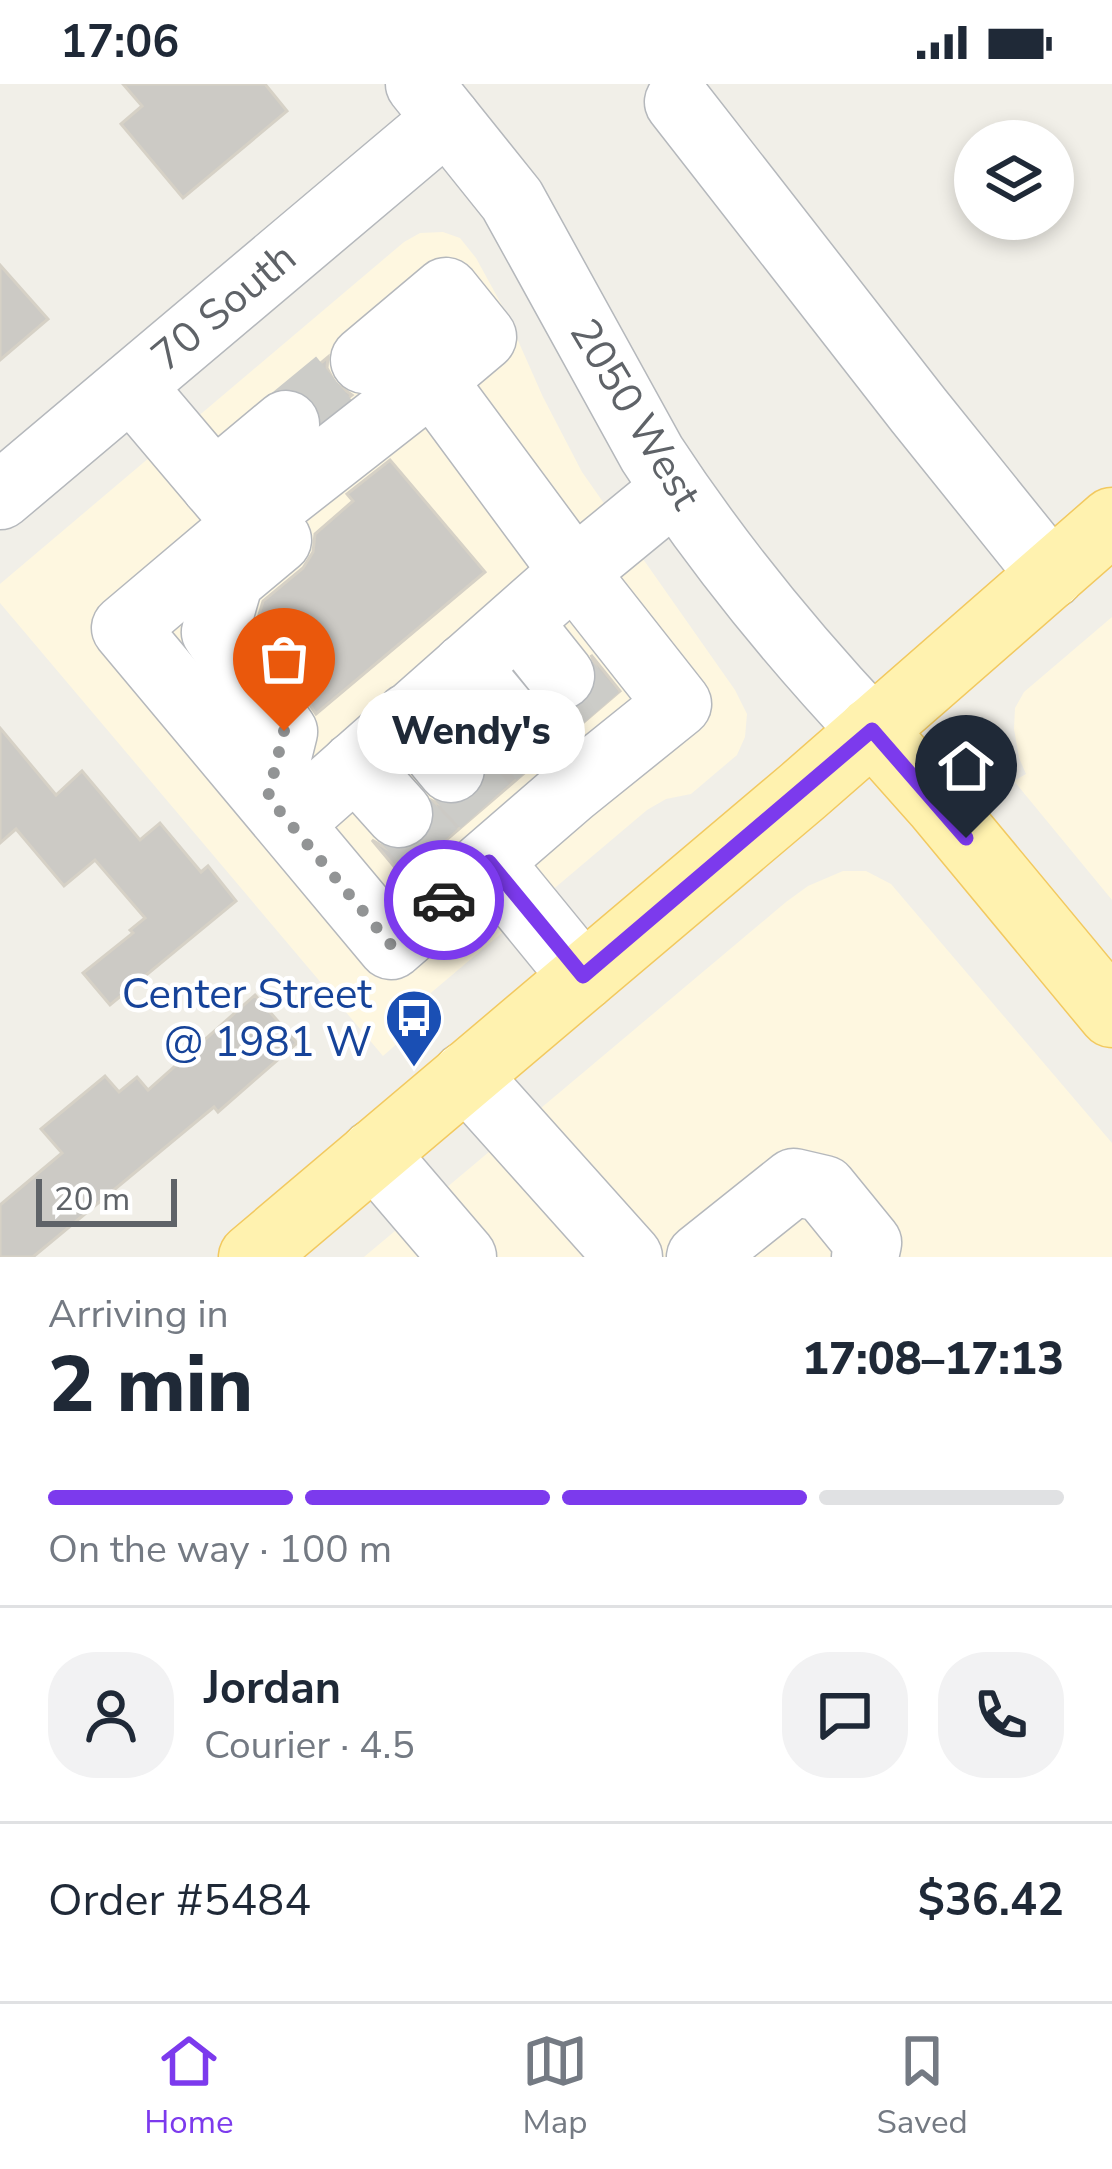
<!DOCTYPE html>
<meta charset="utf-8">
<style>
:root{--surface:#fff;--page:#f2f2f3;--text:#1f2937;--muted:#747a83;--line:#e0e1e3;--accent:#7c3aed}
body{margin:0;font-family:"Nunito Sans",sans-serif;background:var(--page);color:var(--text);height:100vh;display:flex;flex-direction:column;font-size:45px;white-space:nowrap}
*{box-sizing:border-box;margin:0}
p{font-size:39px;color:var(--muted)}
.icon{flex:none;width:66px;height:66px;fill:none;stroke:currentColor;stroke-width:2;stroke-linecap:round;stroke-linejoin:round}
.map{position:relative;height:1173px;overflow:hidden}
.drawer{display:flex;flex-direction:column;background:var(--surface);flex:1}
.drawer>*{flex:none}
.controls{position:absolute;left:954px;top:36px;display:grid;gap:24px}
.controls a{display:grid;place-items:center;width:120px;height:120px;border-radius:50%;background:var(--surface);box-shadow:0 6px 18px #0003;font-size:60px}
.scale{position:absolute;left:36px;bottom:30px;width:141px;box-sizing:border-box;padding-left:12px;border:6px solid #5f6368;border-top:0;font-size:33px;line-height:42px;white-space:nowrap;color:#5f6368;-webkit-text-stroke:9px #fff;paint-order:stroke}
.pin{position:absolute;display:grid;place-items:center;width:102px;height:102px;color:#fff;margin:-123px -51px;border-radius:50% 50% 50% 0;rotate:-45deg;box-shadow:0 0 12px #0007}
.pin .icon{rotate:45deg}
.courier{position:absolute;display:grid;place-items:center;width:120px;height:120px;margin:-60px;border:9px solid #7c3aed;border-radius:50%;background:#fff;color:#222;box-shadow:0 3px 15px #0007}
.bubble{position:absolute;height:84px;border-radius:42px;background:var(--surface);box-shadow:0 6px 18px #0003;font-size:39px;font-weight:800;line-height:84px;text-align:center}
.summary em{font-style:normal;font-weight:800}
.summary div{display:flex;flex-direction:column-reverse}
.summary{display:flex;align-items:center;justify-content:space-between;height:204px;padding:0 48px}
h1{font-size:78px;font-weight:800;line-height:90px}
.bar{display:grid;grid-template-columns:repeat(4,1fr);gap:18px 12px;align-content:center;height:144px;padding:0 48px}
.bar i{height:15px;border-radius:9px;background:var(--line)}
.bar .active{background:var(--accent)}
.bar p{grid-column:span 4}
.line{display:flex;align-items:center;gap:30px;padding:0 48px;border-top:3px solid var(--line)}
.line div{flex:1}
.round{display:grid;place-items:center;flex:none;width:126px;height:126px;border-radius:48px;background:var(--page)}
.status{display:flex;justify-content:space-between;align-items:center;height:84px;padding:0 60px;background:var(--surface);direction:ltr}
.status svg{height:33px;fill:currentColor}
.tabs{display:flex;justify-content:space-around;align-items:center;height:168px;border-top:3px solid var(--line);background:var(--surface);font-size:33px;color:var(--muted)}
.tabs a{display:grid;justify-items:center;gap:6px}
.tabs .active{color:var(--accent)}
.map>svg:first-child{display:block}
.commercial{fill:#fef7e0}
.building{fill:#cccac5;stroke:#d6d1c6;stroke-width:3}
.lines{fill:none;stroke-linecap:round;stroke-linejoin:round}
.minor-tunnel{stroke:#ccccc8;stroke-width:66;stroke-dasharray:66 33;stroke-linecap:butt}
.minor-casing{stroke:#b5b8bc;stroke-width:69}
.major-casing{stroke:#f2c960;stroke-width:69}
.minor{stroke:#fff;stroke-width:66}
.major{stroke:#fff2af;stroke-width:66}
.done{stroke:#929495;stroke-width:12;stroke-dasharray:0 21.6}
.route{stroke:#7c3aed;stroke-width:15}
.labels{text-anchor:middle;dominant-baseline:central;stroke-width:9;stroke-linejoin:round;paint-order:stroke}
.street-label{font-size:42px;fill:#5f6368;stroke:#fff}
.transit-label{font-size:42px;fill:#164399;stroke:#fff;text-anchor:end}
</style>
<div class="status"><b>17:06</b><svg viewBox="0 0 49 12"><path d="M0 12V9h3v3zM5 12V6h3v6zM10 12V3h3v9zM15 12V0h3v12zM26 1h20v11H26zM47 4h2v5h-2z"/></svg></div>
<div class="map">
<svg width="1112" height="1173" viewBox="0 0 1112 1173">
<rect width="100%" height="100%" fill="#f1efe8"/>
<!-- commercial -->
<g class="commercial">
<path d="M443,148L460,154L476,174L504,225L543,313L582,388L735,606L747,630L745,653L737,671L691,710L666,715L647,726L413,924L399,958L383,972L0,519V500L404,158L420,149Z"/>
<path d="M1112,533V816L1014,697L1026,690L1019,674L1014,645L1015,624L1024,608Z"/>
<path d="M843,787H866L891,800L1112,1059V1173H364L786,818L808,802Z"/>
</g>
<!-- building -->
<g class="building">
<path d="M123,0H265L287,27L183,114L121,40L142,22Z"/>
<path d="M0,181L48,235L0,276Z"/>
<path d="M328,273L327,284L335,299L352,311L323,334L314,315L300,305L291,304Z"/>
<path d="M390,376L485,488L316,630L256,541L263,517L303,484L313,468L315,450L353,417L347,410Z"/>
<path d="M591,571L620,607L403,793L372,756L389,766H408L423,759L435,740L436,723L433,717L439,720L458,722L476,713L486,699L488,680L480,661L498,671L517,673L533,665L545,650V626L565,629L585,620L596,605L598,588Z"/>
<path d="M0,644L56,711L82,687L140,756L160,739L201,788L208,782L236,817L110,921L83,889L133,849L130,846L145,834L95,776L64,802L16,745L0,759Z"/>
<path d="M255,911L297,959L218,1028L214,1023L33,1173H0V1121L62,1069L41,1045L105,992L119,1008L137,993L148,1006Z"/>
</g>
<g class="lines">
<!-- minor-tunnel -->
<g class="minor-tunnel">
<path d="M286,340L364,276"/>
<path d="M561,592L594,630"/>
<path d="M510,636L542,675"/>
<path d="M451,685L485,722"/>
<path d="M399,730L433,767"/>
</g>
<defs>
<g id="minor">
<path d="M419,0L512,116L652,370C716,468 792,561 872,646"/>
<path d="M678,18L919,327L1051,491"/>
<path d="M364,276L446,207L483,253L432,296"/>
<path d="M131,302L248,440L125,544L391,862L570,707L678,620L574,488L432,296L248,440"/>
<path d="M214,400L286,340"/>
<path d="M0,412L447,35"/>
<path d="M518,538L561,592"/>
<path d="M466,583L510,636"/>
<path d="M408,633L451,685"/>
<path d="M355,681L399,730"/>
<path d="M268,713L284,648L215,548L230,496L278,456"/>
<path d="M290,739L574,488L675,405"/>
<path d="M489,778L583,893"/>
<path d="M466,991L629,1173"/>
<path d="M374,1069L463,1173"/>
<path d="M700,1173L794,1098L824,1105L868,1159L865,1173"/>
</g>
<g id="major">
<path d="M872,646L937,719L1112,930"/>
<path d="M252,1173L803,707L1112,437"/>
</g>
</defs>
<!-- minor casing -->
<use href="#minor" class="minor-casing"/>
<!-- major casing -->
<use href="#major" class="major-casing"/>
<!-- minor -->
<use href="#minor" class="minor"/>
<!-- major -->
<use href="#major" class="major"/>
</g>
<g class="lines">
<!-- done -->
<path class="done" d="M284,647L268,713L392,862L444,816"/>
<!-- route -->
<path class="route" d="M444,816L489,778L583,892L872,646L966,754"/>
</g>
<!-- icons -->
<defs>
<symbol id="bus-pin" viewBox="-11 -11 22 30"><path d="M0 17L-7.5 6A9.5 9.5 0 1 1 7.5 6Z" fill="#1a4fb4" stroke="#fff"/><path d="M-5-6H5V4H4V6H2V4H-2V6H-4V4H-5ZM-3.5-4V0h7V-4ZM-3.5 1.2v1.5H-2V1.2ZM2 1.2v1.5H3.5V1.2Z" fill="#fff"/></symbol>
</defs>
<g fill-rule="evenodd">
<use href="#bus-pin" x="381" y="901" width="66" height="90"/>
</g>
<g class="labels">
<!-- street labels -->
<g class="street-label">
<text transform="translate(224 223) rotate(-40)">70 South</text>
<text transform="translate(635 330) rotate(59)">2050 West</text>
</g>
<!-- transit labels -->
<g class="transit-label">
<text x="372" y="910">Center Street<tspan x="372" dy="48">@ 1981 W</tspan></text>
</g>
</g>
</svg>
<div class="controls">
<a><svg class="icon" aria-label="layers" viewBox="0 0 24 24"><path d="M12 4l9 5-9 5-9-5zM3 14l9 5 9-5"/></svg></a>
</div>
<div class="scale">20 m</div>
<div class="pin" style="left:284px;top:647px;background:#ea580c"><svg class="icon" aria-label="bag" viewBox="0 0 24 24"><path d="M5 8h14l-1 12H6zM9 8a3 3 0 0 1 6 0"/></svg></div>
<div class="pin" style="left:966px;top:754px;background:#1f2937"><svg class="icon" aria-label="home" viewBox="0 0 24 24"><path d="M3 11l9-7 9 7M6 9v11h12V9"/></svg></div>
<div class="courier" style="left:444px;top:816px"><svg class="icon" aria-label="car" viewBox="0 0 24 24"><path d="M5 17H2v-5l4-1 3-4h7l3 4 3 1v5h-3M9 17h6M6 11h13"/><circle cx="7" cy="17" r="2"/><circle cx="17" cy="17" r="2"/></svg></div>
<div class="bubble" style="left:357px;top:606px;width:228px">Wendy's</div>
</div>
<section class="drawer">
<div class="summary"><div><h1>2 min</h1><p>Arriving in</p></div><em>17:08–17:13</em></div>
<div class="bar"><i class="active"></i><i class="active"></i><i class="active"></i><i></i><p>On the way · 100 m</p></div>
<div class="line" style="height:216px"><a class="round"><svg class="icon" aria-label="person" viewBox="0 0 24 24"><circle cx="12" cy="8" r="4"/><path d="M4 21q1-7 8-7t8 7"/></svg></a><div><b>Jordan</b><p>Courier · 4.5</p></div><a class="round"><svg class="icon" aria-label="chat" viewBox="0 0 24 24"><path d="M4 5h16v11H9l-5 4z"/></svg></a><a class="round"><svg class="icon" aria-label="phone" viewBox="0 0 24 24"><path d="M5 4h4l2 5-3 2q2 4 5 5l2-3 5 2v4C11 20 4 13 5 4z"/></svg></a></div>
<div class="line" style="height:156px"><div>Order #5484</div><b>$36.42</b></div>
</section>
<nav class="tabs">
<a class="active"><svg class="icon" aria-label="home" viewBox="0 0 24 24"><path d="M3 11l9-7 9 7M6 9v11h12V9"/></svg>Home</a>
<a><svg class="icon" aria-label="map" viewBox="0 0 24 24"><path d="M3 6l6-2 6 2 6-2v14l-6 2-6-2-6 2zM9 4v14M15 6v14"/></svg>Map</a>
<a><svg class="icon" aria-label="saved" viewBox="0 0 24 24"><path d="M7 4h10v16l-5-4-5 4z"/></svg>Saved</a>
</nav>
